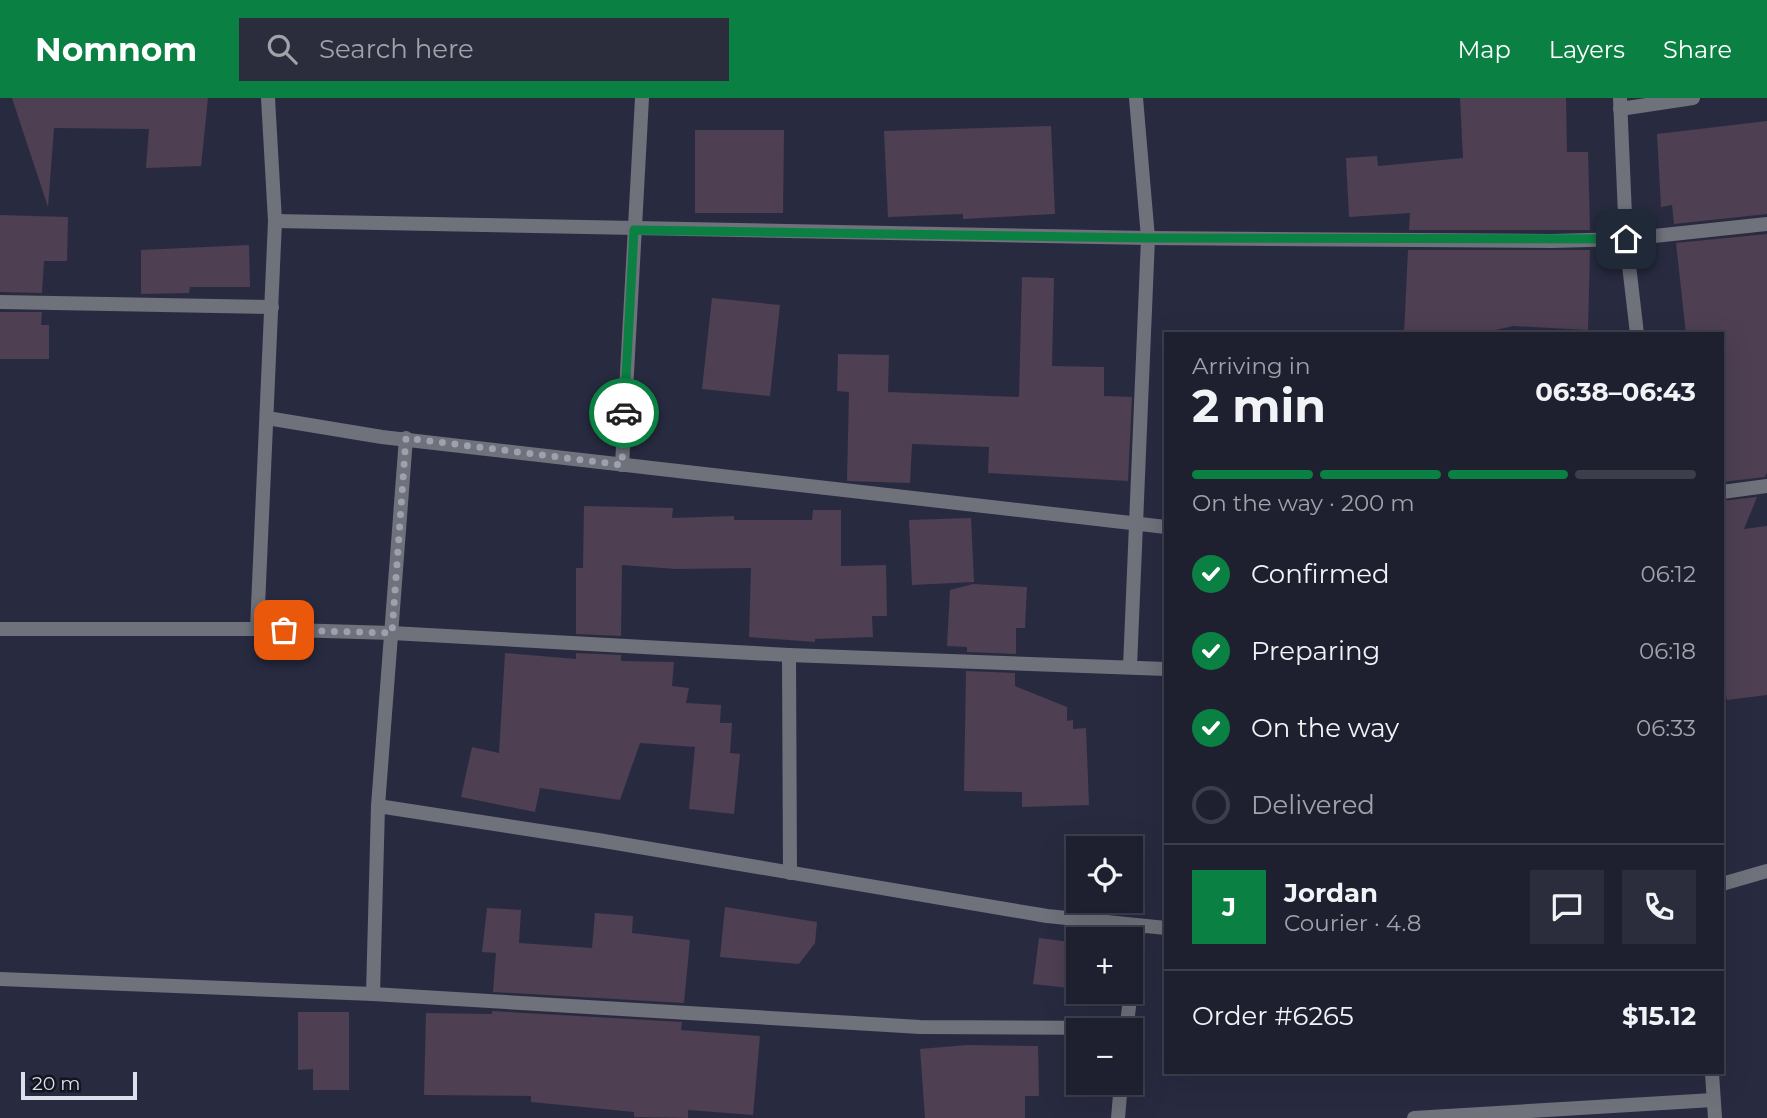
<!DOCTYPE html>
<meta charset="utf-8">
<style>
:root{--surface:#1e2030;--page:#2b2d3c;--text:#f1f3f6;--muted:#a1a3ab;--line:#3c3e4c;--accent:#0b8043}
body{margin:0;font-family:Montserrat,sans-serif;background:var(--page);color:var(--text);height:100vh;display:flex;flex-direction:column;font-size:26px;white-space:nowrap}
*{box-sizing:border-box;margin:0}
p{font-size:23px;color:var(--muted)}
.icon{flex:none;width:38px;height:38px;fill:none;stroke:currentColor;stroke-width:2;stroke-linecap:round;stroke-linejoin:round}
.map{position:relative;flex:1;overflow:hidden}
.drawer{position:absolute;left:1164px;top:234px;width:560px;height:742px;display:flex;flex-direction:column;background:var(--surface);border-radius:0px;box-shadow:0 7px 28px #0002,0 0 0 2px var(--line)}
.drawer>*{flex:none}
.buttons{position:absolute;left:1066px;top:738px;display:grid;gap:14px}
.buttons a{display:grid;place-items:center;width:77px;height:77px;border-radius:0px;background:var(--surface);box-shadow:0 7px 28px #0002,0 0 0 2px var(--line);font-size:35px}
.scale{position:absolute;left:21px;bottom:18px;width:116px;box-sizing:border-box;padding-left:7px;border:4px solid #dddfed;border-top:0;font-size:19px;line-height:24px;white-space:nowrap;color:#dddfed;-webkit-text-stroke:5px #13151e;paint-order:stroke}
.pin{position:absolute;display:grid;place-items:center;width:60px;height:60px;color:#fff;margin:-30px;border-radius:14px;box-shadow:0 4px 10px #0006}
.courier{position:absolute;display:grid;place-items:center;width:70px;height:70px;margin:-35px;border:5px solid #0b8043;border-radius:50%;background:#fff;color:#222;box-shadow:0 2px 9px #0007}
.overview em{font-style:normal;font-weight:700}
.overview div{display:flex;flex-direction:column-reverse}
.overview{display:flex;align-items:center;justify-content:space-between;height:119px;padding:0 28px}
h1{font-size:46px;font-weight:700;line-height:52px}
.bar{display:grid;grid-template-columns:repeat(4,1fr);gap:10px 7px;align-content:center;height:84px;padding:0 28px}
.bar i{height:9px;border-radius:5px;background:var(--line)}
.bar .on{background:var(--accent)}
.bar p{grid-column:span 4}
.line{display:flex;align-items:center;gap:18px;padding:0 28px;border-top:2px solid var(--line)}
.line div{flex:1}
.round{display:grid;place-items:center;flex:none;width:74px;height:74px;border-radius:0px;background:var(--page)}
ol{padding:0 28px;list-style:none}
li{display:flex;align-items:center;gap:21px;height:77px}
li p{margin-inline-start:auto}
li .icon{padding:7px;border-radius:50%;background:var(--accent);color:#fff;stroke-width:4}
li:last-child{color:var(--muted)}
li i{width:38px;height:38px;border:4px solid var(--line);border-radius:50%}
header{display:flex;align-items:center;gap:42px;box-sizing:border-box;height:98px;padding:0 35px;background:var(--accent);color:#fff}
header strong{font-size:33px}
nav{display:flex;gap:38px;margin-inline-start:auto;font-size:24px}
.search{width:490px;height:63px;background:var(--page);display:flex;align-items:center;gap:18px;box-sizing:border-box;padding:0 24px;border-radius:0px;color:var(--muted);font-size:26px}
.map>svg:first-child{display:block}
.building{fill:#4e3f53}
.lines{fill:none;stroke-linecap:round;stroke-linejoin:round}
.minor{stroke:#6f717b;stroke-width:14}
.done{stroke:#9ea0b0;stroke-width:7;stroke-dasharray:0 12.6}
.route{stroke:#0b8043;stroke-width:9}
</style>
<header>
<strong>Nomnom</strong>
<div class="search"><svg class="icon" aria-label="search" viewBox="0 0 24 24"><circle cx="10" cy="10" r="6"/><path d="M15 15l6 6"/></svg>Search here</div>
<nav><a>Map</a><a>Layers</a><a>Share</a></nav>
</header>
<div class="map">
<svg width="1767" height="1020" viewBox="0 0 1767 1020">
<rect width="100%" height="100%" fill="#282b40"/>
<!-- building -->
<g class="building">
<path d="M12,0H208L201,68L146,70L149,31L54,30L48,109Z"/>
<path d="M1460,0H1566L1567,54H1588L1590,132H1409L1410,115L1349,119L1346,60L1377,58L1378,68L1463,60Z"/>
<path d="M1767,23V116L1674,126L1672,107L1661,109L1657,36Z"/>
<path d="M1051,28L1055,116L963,121V116L888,119L884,33Z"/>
<path d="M695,32H784L783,115H695Z"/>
<path d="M0,117L68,119L67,163H44L42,195L0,194Z"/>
<path d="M1767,136V374L1765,379L1722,384V236H1686L1676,145Z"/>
<path d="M249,147L250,189H190L189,195L141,196V152Z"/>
<path d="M1408,152H1590L1588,232L1513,228L1479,236H1404Z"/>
<path d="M1022,179L1054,180L1052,268L1104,269V298L1132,299L1128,383L988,375L989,349L912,346L910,385L847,383L849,294L837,293L838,256L889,257L888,294L1019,299Z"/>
<path d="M712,200L780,207L770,298L702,291Z"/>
<path d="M0,214H42L41,227H49V261H0Z"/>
<path d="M1757,399L1744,431L1767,428V597L1727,602L1722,574V403Z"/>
<path d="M584,408L673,410L672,420L734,418V422H812L813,412H841V468L886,467L887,518H872L873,539L815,541V544L749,539L751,470L676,471L622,467L621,538L576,536V470H583Z"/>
<path d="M971,420L974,484L912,487L909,422Z"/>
<path d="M973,486L1027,489L1025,530H1016V556L967,554V549L947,548L950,492Z"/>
<path d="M505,555L576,561V555L621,557V563L674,564L672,588L689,590L686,605L721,607L720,625H732L730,655L740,656L734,716L689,711L695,649L640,645L620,702L540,690L535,714L461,699L472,649L499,655Z"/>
<path d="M966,573L1015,575V588L1067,609V623L1073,622V631L1086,630L1089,707L1022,709V694L964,693Z"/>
<path d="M725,809L817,824L815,845L799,866L720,859Z"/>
<path d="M487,810L521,812L519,845L592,850L595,815L633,818L632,835L690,842L684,905L493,894L496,855L482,854Z"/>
<path d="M1039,840L1078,845V891L1033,886Z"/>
<path d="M492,913L682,924L681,932L760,938L753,1017L688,1012V1020L634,1019V1014L531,1004V998L424,997L426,915L492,916Z"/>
<path d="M298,914H349V992H313V971L298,972Z"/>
<path d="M967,947L1038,948L1039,998H1025V1020H925L920,951Z"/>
</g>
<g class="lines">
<!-- minor -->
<g class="minor">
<path d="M1620,0L1626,141L1637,236"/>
<path d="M1620,11L1693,0"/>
<path d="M275,123L1148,140L1552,143L1626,141L1767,126"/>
<path d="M0,204L272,209"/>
<path d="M267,320L382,339L1166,429"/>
<path d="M622,367L642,0"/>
<path d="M1722,394L1767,388"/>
<path d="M0,531H257L392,535L789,557L1166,571"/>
<path d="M257,531L275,123L268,0"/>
<path d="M789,557L790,775"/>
<path d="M1130,569L1148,140L1136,0"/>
<path d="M378,708L598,742L1047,818L1166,830"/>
<path d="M1722,786L1767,773"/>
<path d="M0,881L373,896L920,929L1127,930"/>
<path d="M373,896L378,708L406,340"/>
<path d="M1126,933L1139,829"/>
<path d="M1712,975L1715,1020"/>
<path d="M1118,1020L1121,985"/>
<path d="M1414,1020L1713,1002"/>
</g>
</g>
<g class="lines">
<!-- done -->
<path class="done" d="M284,532L392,535L406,340L622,367L624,315"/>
<!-- route -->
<path class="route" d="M624,315L634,132L1148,140L1626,141"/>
</g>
</svg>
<div class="buttons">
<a><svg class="icon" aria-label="locate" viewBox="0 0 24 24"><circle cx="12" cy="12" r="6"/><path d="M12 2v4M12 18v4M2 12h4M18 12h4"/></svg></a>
<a>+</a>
<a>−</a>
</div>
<div class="scale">20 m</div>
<div class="pin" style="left:284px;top:532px;background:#ea580c"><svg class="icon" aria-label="bag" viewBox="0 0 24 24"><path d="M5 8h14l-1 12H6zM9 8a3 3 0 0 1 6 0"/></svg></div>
<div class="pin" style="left:1626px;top:141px;background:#1f2937"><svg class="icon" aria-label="home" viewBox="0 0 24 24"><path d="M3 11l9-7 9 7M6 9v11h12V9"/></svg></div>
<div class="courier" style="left:624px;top:315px"><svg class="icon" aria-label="car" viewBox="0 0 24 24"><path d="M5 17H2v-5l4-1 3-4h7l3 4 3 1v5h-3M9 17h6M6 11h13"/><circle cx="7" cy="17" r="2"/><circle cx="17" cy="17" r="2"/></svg></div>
<section class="drawer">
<div class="overview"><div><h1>2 min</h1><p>Arriving in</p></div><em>06:38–06:43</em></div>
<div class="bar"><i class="on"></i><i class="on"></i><i class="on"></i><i></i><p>On the way · 200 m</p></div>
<ol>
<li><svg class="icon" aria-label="check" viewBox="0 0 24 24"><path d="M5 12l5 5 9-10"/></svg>Confirmed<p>06:12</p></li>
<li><svg class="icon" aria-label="check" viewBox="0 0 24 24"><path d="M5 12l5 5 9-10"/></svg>Preparing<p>06:18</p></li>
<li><svg class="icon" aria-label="check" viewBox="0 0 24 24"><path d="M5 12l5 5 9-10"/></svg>On the way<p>06:33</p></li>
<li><i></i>Delivered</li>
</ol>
<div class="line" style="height:126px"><b class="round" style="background:var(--accent);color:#fff">J</b><div><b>Jordan</b><p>Courier · 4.8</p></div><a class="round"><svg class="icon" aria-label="chat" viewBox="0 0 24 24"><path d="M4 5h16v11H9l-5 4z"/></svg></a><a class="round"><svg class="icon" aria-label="phone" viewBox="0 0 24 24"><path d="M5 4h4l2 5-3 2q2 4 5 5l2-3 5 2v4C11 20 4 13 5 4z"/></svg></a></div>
<div class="line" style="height:91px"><div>Order #6265</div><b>$15.12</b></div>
</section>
</div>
